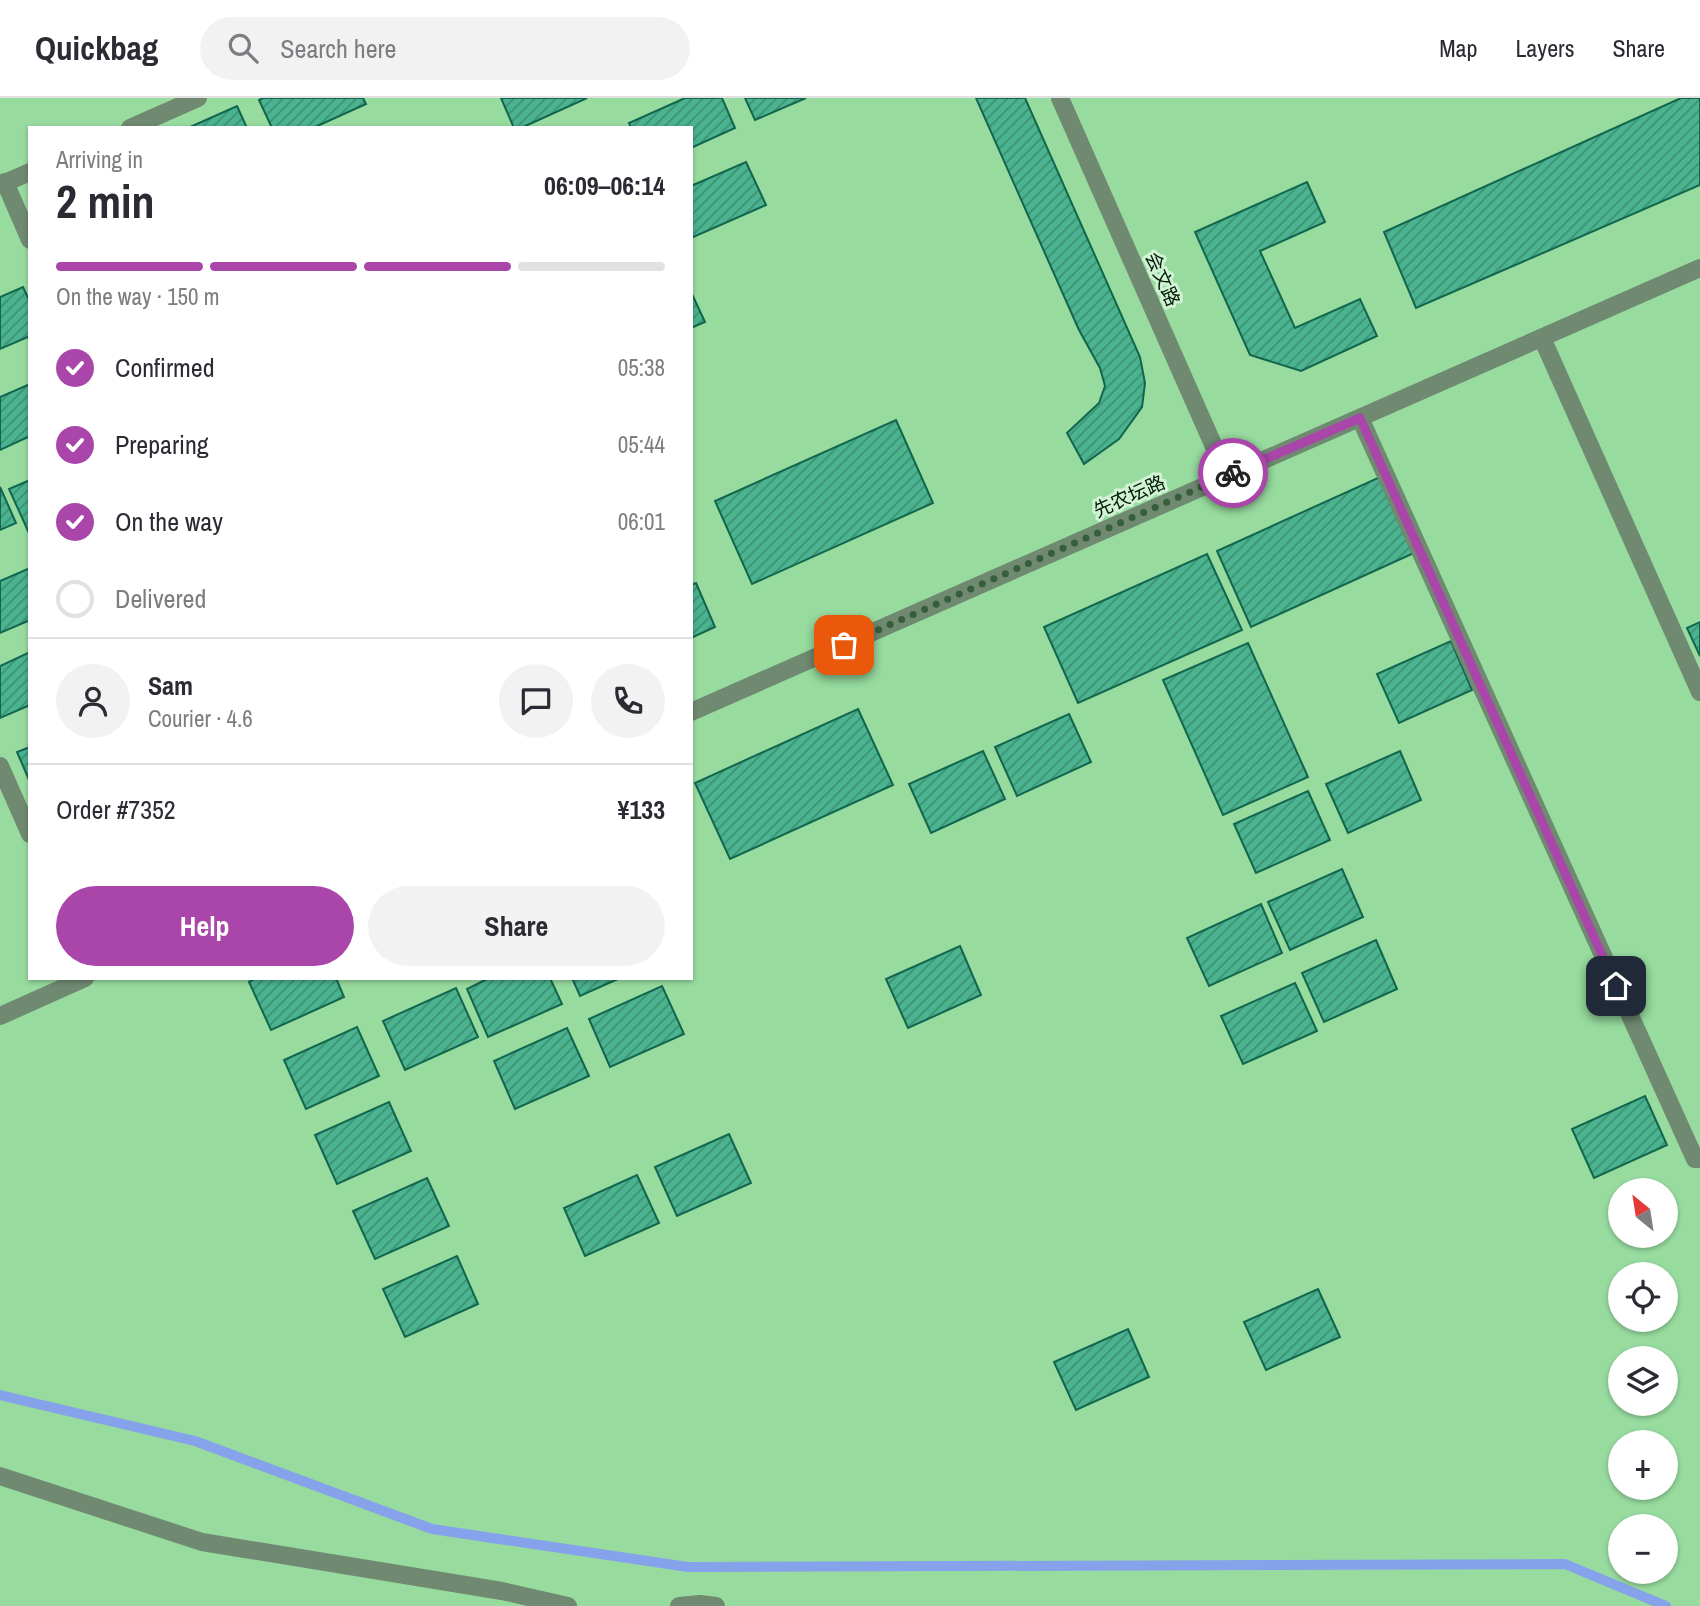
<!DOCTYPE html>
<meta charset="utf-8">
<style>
:root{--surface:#fff;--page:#f2f2f3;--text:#2b2b33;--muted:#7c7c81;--line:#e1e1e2;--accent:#aa45aa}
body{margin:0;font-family:"Archivo Narrow","Noto Sans SC",sans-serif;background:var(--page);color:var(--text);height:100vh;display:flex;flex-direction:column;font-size:26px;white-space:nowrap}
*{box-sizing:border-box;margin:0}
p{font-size:23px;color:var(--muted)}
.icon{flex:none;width:38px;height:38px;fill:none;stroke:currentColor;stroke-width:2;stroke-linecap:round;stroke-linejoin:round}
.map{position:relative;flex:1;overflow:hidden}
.details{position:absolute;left:28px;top:28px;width:665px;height:854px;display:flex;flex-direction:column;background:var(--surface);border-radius:0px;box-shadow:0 2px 5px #0004}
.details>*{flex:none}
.needle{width:46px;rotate:330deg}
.controls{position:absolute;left:1608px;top:1080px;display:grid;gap:14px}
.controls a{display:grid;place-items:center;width:70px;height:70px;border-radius:50%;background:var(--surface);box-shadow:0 2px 5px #0004;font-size:35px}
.pin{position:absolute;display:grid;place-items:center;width:60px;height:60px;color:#fff;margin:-30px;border-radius:14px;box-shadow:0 4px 10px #0006}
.courier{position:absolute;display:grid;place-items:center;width:70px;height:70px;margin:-35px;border:5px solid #aa45aa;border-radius:50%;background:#fff;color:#222;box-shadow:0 2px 9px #0007}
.overview em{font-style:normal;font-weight:700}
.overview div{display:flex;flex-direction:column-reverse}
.overview{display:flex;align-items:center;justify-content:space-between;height:119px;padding:0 28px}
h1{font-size:46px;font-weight:700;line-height:52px}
.bar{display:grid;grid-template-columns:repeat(4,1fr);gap:10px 7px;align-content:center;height:84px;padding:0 28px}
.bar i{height:9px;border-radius:5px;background:var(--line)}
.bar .selected{background:var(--accent)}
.bar p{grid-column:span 4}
.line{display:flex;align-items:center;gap:18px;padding:0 28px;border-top:2px solid var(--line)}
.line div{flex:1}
.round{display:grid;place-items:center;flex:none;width:74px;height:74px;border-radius:37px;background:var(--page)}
ol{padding:0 28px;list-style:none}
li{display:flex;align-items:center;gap:21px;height:77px}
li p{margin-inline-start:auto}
li .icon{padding:7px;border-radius:50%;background:var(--accent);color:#fff;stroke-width:4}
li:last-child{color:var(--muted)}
li i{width:38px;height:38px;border:4px solid var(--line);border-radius:50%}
.primary-button{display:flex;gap:14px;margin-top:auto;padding:14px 28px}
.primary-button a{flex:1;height:80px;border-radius:42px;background:var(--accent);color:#fff;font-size:28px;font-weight:700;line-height:80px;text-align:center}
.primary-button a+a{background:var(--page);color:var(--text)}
header{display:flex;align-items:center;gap:42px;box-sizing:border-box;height:98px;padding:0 35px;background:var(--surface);border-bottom:2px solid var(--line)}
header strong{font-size:33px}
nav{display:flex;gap:38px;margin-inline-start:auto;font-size:24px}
.search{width:490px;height:63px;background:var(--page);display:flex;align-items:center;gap:18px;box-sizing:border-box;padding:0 24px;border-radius:38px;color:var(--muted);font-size:26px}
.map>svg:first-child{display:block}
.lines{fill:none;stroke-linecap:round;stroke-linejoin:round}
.stream{stroke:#86a2eb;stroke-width:10}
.building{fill:url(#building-hatch);stroke:#11664d;stroke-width:2}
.minor{stroke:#6f8a71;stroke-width:18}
.tertiary{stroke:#6f8a71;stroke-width:18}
.done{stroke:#365e3b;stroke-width:7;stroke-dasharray:0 12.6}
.route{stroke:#aa45aa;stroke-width:9}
.labels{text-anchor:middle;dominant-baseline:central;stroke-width:6;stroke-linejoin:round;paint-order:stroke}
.street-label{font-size:19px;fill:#011a05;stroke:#d1f3d4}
</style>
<header>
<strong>Quickbag</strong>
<div class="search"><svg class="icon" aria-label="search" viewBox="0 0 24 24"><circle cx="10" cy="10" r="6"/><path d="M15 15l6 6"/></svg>Search here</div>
<nav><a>Map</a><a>Layers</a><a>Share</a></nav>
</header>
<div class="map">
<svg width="1700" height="1508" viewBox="0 0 1700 1508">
<defs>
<pattern id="building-hatch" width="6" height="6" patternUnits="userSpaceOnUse" patternTransform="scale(1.75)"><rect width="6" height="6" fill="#4bb38f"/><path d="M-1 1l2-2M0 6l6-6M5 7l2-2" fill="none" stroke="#3c9173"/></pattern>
</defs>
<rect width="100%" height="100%" fill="#97db9f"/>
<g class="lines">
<!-- stream -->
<path class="stream" d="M0,1297L195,1343L432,1431L688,1469L1565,1466L1666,1508"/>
</g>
<!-- building -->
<g class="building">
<path d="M263,0H363L366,6L313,30H272L259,2Z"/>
<path d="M501,0H587L521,30H514Z"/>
<path d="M685,0H722L735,30L691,50V30H631L629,25Z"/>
<path d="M745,0H806L755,22Z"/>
<path d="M976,0H1025L1140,259L1145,285L1142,309L1119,341L1084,366L1067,335L1099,305L1105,288L1100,270L1079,232Z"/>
<path d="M1681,0H1700V87L1416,210L1384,134Z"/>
<path d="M237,8L247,30H188Z"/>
<path d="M746,64L766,107L691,140V88Z"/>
<path d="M1307,84L1325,124L1260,153L1295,230L1360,201L1377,238L1301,273L1250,257L1195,134Z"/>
<path d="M23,189L30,204V238L0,251V199Z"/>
<path d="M691,194L705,224L691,230Z"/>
<path d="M30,286V338L0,352V299Z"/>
<path d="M896,322L933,405L752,486L715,403Z"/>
<path d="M1380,379L1414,455L1251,529L1217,453Z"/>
<path d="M30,382V435H29L9,391Z"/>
<path d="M0,389L16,425L0,432Z"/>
<path d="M1207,456L1242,532L1078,605L1044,529Z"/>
<path d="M30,470V522L0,535V483Z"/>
<path d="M696,485L715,529L691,540V487Z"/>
<path d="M1700,524V558L1687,530Z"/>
<path d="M1451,543L1472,592L1399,625L1377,576Z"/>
<path d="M1248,545L1308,679L1223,717L1163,582Z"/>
<path d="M30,554V607L0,620V568Z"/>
<path d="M858,611L893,687L730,761L695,685Z"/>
<path d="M1069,616L1091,664L1017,698L995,649Z"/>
<path d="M30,649V684L17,654Z"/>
<path d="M983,653L1005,701L931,735L909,686Z"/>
<path d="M1400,653L1421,702L1348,735L1326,686Z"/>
<path d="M1308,693L1330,742L1256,775L1234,726Z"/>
<path d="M1342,771L1363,819L1290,852L1268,804Z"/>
<path d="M1261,806L1282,855L1209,888L1187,840Z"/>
<path d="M1376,842L1397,891L1324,924L1302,875Z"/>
<path d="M960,848L981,897L908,930L886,881Z"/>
<path d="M256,880H336L344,899L271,932L249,884Z"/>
<path d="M489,880H550L562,906L488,939L467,891Z"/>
<path d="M572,880H620L580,898Z"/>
<path d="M1295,885L1317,933L1243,966L1221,918Z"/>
<path d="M662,888L684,936L610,969L589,921Z"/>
<path d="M456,890L478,939L405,972L383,923Z"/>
<path d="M357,929L379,978L306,1011L284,962Z"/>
<path d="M567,930L589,978L515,1011L494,963Z"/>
<path d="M1645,998L1667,1047L1594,1080L1572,1031Z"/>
<path d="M389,1004L411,1053L337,1086L315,1037Z"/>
<path d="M729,1036L751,1085L677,1118L655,1069Z"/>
<path d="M637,1077L659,1125L585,1158L564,1110Z"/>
<path d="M427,1080L449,1128L375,1161L353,1113Z"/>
<path d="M457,1158L478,1206L405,1239L383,1191Z"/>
<path d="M1318,1191L1340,1239L1266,1272L1244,1224Z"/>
<path d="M1128,1231L1149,1279L1076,1312L1054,1264Z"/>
</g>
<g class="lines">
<!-- minor -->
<g class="minor">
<path d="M130,30L198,0"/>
<path d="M5,84L30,142"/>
<path d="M0,87L30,74"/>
<path d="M1542,240L1700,594"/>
<path d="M1360,320L1695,1061H1700"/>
<path d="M0,668L30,736"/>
<path d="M0,1378L202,1444L502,1493L568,1508"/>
<path d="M679,1508L700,1506L716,1508"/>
</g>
<!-- tertiary -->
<g class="tertiary">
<path d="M1060,0L1227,378"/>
<path d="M691,614L1700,170"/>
<path d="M0,918L85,880"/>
</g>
</g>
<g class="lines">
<!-- done -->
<path class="done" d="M844,547L1233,375"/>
<!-- route -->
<path class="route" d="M1233,375L1360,320L1616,888"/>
</g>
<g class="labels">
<!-- street labels -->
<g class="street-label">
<text transform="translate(1163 181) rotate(66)">会文路</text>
<text transform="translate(1129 398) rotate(-24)">先农坛路</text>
</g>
</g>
</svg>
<div class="controls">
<a><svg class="needle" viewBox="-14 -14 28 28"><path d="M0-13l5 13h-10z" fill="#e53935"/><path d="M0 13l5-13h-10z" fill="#7c7c81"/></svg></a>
<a><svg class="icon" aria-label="locate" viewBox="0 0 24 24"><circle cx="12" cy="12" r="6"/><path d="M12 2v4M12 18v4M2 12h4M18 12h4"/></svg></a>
<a><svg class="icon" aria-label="layers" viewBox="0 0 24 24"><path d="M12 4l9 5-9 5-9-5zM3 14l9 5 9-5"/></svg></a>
<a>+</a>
<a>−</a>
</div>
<div class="pin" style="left:844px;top:547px;background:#ea580c"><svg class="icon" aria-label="bag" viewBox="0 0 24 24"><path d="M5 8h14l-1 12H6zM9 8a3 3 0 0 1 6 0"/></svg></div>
<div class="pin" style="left:1616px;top:888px;background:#1f2937"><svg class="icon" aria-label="home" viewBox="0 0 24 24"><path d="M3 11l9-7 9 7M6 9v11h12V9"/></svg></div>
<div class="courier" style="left:1233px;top:375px"><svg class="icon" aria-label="bike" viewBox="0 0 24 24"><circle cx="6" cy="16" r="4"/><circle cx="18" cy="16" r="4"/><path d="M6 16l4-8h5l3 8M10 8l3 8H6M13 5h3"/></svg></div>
<section class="details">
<div class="overview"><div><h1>2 min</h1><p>Arriving in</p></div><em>06:09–06:14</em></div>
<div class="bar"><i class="selected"></i><i class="selected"></i><i class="selected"></i><i></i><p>On the way · 150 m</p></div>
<ol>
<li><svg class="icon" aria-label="check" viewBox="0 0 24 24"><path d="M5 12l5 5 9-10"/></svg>Confirmed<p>05:38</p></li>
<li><svg class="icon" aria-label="check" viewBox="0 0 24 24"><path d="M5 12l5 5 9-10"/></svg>Preparing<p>05:44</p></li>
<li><svg class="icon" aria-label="check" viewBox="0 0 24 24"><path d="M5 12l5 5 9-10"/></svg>On the way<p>06:01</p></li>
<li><i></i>Delivered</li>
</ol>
<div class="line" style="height:126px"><a class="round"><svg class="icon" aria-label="person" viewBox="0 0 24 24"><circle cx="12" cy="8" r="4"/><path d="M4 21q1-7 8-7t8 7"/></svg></a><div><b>Sam</b><p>Courier · 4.6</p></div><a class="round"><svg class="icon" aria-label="chat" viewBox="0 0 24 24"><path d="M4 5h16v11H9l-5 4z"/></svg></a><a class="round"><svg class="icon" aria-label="phone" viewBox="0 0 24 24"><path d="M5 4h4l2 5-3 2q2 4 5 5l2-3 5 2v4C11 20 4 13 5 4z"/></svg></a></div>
<div class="line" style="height:91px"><div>Order #7352</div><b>¥133</b></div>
<div class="primary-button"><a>Help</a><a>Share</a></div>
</section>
</div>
